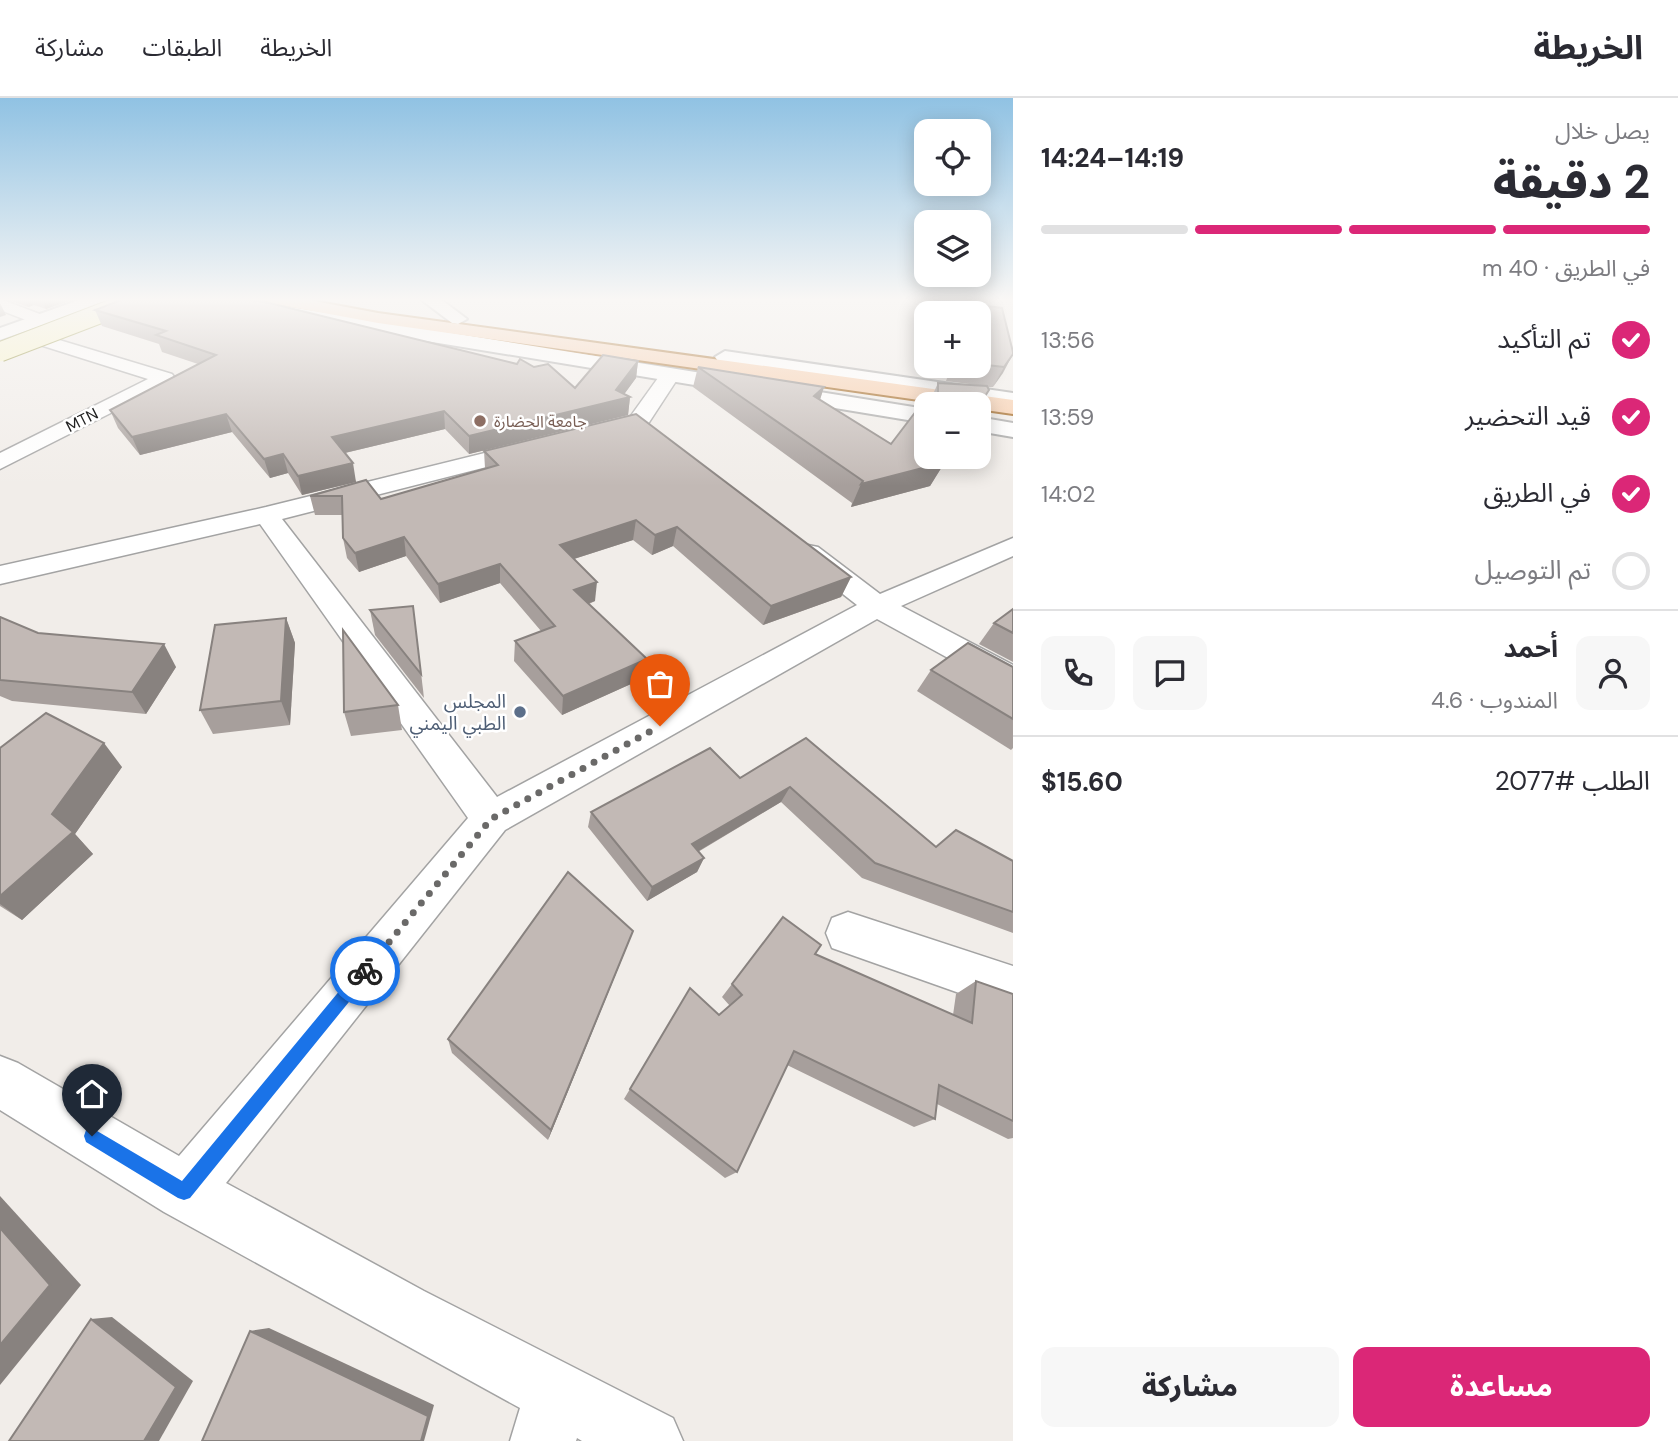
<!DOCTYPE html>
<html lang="ar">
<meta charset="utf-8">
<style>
:root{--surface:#fff;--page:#f7f7f7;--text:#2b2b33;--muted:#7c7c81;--line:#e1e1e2;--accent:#db2777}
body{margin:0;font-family:"DM Sans","Noto Sans Arabic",sans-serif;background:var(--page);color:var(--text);direction:rtl;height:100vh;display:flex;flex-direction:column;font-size:26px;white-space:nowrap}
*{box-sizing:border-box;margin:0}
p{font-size:23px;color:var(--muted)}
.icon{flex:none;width:38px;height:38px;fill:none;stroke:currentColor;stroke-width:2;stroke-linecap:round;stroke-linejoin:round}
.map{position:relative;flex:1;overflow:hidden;direction:ltr}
.panel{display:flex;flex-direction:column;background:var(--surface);width:665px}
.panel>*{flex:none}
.buttons{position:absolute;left:914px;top:21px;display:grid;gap:14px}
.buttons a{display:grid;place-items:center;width:77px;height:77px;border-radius:14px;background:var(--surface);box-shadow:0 4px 18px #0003;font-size:35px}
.pin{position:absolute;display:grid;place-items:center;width:60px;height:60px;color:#fff;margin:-72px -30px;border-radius:50% 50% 50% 0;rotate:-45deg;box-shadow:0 0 7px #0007}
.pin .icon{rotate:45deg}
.courier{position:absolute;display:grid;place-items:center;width:70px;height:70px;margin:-35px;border:5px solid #1a73e8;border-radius:50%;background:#fff;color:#222;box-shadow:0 2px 9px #0007}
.head em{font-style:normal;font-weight:800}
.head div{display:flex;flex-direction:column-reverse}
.head{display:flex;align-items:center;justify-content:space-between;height:119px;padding:0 28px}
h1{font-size:46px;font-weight:800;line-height:52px}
.bar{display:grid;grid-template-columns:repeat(4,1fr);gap:10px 7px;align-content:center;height:84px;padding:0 28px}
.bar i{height:9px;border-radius:5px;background:var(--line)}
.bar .current{background:var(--accent)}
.bar p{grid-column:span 4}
.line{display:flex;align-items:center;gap:18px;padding:0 28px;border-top:2px solid var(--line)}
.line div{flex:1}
.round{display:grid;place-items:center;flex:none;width:74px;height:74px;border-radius:14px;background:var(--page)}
ol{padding:0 28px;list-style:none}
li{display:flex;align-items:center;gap:21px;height:77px}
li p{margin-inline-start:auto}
li .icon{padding:7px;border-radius:50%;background:var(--accent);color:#fff;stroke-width:4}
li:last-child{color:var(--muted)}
li i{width:38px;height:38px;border:4px solid var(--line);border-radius:50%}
.cta{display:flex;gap:14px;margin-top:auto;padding:14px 28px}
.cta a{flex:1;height:80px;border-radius:14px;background:var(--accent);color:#fff;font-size:28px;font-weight:800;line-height:80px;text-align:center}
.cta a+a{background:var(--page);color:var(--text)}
header{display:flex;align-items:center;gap:42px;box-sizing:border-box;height:98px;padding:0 35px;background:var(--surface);border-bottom:2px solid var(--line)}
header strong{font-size:33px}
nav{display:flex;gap:38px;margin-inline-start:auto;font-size:24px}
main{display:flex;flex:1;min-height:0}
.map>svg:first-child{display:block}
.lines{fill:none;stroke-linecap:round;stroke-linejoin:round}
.minor-casing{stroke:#a3a3a3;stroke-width:3}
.tertiary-casing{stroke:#a3a3a3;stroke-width:4}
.primary-casing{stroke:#985607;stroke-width:4}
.minor{fill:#fff;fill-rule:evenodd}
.tertiary{fill:#fff;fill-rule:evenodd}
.primary{fill:#f8cba7;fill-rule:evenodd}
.secondary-bridge-casing{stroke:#77750a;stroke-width:21;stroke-linecap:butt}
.secondary-bridge{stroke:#f7f3c1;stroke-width:19}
.wall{fill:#a79f9c}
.shaded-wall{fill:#88827f}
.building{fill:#c2b9b5;stroke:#88827f;stroke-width:2}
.route{fill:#1a73e8}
.done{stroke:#6a6968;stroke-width:7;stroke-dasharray:0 12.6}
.education-dot{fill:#8d6e63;stroke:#fff;stroke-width:2.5}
.service-dot{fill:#5c6f8a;stroke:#fff;stroke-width:2.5}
.labels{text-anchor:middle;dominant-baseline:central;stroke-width:5;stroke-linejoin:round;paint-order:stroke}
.far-street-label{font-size:16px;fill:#222;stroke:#fff}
.far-education-label{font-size:16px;fill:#785e54;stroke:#fff;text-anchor:start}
.service-label{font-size:19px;fill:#4e5e75;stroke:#fff;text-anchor:end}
</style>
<header>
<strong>الخريطة</strong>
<nav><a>الخريطة</a><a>الطبقات</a><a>مشاركة</a></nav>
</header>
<main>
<section class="panel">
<div class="head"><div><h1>2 دقيقة</h1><p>يصل خلال</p></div><em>14:19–14:24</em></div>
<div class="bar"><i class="current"></i><i class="current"></i><i class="current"></i><i></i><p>في الطريق · 40 m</p></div>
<ol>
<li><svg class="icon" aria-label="check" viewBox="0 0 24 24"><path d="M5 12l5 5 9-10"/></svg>تم التأكيد<p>13:56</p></li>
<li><svg class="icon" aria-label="check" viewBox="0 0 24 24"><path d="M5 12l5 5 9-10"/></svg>قيد التحضير<p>13:59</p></li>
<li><svg class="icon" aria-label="check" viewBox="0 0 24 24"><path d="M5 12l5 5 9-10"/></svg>في الطريق<p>14:02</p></li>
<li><i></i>تم التوصيل</li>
</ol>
<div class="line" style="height:126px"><a class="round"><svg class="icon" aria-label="person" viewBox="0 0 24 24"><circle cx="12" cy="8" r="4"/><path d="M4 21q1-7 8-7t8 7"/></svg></a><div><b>أحمد</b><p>المندوب · 4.6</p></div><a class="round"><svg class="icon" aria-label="chat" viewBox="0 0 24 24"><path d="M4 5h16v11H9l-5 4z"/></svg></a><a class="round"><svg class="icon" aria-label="phone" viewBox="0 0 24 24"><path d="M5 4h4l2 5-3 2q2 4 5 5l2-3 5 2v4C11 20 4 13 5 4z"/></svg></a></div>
<div class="line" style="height:91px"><div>الطلب #2077</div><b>$15.60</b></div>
<div class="cta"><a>مساعدة</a><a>مشاركة</a></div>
</section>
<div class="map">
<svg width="1013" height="1343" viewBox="0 0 1013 1343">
<rect width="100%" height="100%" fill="#f1ede9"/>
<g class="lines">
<defs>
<g id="minor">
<path d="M0,201L45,218L48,222L39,227L0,212Z"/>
<path d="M46,238L172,276L175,280L172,284L0,371V355L148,281L40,247L37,243L40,239Z"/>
<path d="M670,271L680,277L646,329L593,342L585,340L582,335L585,330L630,319L663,273Z"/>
<path d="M533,343L541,345L544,350L541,355L282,421L497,699L857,507L798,461L794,455L798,449L808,447L818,449L880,496L1013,440V458L901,508L1013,567V593L1001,589L877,521L505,732L226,1085L424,1193L673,1320L683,1343H582L577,1340L576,1343H510L520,1310L164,1114L0,1012V958L18,965L179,1058L468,720L260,426L0,486V468L266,409Z"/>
<path d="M848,814L1013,868V914L832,850L826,835L832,820Z"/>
</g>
<g id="tertiary">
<path d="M85,200H110L108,204L0,242V230Z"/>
<path d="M207,200H233L926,311V325L238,212L209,204Z"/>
<path d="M419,200H439L467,221L458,226L452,225Z"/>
<path d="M725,253L1013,295V307L718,263L715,259Z"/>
<path d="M978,319L1013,325V339L978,333Z"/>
</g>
<path id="primary" d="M262,200H298L378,215L1013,302V316L978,311V306H947L378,225L270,205Z"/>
</defs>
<!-- minor casing -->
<use href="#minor" class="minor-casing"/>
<!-- tertiary casing -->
<use href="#tertiary" class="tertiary-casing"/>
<!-- primary casing -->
<use href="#primary" class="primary-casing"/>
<!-- minor -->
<use href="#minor" class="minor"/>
<!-- tertiary -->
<use href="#tertiary" class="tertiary"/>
<!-- primary -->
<use href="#primary" class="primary"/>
<defs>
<path id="secondary-bridge" d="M0,254L141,200"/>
</defs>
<!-- secondary-bridge casing -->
<use href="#secondary-bridge" class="secondary-bridge-casing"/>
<!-- secondary-bridge -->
<use href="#secondary-bridge" class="secondary-bridge"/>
</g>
<!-- wall -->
<g class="wall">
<path d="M2,200H77L46,211L34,207L28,209Z"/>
<path d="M934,201L1002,210L1013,256L993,289H987L989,292L978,313V306H926V359H948L930,388L851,409L852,405L693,289L698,269L824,289L820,302L891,346L923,304L929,305L938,285L977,287L946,283L949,275L932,273V268H978V215H928Z"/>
<path d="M95,212L575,290L638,263L636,280L624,296L630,299L628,317L469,356L445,331L345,355L356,384L302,397L288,375L270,380L232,334L140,357L118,330L110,312L198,266L162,254L159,246L102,228Z"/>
<path d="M484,353L851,479L841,499L763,527L673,448L652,457L633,442L574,461L595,503L589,506L642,581L562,617L514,563L515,543L541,533L500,485L440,505L406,458L359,474L347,460L343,440L342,417H315L310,398L366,382L381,401L485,370Z"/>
<path d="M1013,511V564L979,546L994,525Z"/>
<path d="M370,512L416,533L424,600L375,537Z"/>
<path d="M0,519L38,535L176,569L146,616L12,603L0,598Z"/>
<path d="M286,520L295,545L290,627L213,636L200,612Z"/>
<path d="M1013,569V650L1011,652L917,593L931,572Z"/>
<path d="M398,607L402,632L351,638L344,614Z"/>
<path d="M806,640L936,749L1013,763V835L862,780L781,704L698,754L704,760L697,774L647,803L588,729L591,714L740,680Z"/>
<path d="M0,650L122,669L75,736L93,756L22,822L0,808Z"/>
<path d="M783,819L815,856L953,917L956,896L976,883L1013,896V1040L1008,1041L937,1006L935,1021L914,1029L787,967L737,1074L725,1080L624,1001L690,890L719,917L730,908L722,899Z"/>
<path d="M626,851L548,1042L452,955L448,941Z"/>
</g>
<!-- shaded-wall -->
<g class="shaded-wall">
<path d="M24,200H30L34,207L28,209Z"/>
<path d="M41,200H77L46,211Z"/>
<path d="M0,205L6,217L0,219Z"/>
<path d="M1013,256L1003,275L993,289L1004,269Z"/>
<path d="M638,263L636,280L620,302L630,299L628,317L469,356V338L616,292Z"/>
<path d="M824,289L817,310L814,298Z"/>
<path d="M444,313L445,331L336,357L332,339Z"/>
<path d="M226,316L232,334L140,357L132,339Z"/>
<path d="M283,356L288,375L270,380L264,361Z"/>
<path d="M946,359H948L930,388L851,409L861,386Z"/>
<path d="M353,365L356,384L302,397L298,378Z"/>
<path d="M636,422L633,442L558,466L560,447Z"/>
<path d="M677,429L673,448L652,457L655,437Z"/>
<path d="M404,439L406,458L359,474L355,455Z"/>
<path d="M500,466V485L440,505L438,486Z"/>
<path d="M851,479L841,499L763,527L771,508Z"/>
<path d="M597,484L595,503L572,511L574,492Z"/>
<path d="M286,520L295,545L290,627L281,603Z"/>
<path d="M164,546L176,569L146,616L132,594Z"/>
<path d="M647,561L642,581L562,617L563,598Z"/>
<path d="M104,645L122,669L75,736L93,756L22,822L0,806V798L52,716Z"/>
<path d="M790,689L781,704L685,761L692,746Z"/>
<path d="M704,760L697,774L647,803L652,789Z"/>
<path d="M633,833L626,851L548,1042L551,1032Z"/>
<path d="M0,1098L81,1187L0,1287Z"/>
<path d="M112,1219L193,1283L159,1343H144L91,1221Z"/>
<path d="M269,1230L434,1307L424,1343H421L250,1233Z"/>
</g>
<!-- building -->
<g class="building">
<path d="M126,200H241L269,205L517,266L520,261L534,269L548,266L575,290L603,257L638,263L616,292L630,299L469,338L444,313L332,339L353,365L298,378L283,356L264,361L226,316L132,339L110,312L216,257L156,237L166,233L95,212Z"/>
<path d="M934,201L1002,210L1013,254V256L1004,269L978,266V215H936Z"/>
<path d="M698,269L824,289L814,298L891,346L923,304L938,306V285L987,288L989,292L978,309V306H926V359H946L942,365L861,386L863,383Z"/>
<path d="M636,316L851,479L771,508L677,429L655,437L636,422L560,447L597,484L574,492L647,561L563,598L515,543L555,528L500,466L438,486L404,439L355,455L343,440L342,398H310L366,382L381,401L498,367L484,353Z"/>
<path d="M413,508L421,576L370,512Z"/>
<path d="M1013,511V535L994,525Z"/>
<path d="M0,519L38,535L164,546L132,594L0,582Z"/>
<path d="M286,520L281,603L200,612L215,527Z"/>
<path d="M343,532L398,607L344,614Z"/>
<path d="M968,545L1013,569V621L931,572Z"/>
<path d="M46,615L104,645L52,716L73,734L0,798V650Z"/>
<path d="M806,640L936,749L956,732L1013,763V814L875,765L790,689L692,746L704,760L652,789L591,714L710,650L740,680Z"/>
<path d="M568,774L633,833L551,1032L448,941Z"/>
<path d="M783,819L821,847L815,856L972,925L976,883L1013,896V1023L939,987L935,1021L794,953L737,1074L630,991L690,890L719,917L742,897L732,886Z"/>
<path d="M0,1130L50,1187L0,1247Z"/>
<path d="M91,1221L176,1289L144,1343H9Z"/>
<path d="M250,1233L428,1318L421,1343H202Z"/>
</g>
<!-- sky -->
<linearGradient id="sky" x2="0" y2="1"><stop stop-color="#90c2e3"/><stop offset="0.52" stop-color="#f9f7f5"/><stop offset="1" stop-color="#f9f7f5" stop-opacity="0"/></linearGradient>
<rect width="1013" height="388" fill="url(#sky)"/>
<!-- route -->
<path class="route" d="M365,866L370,868V878L190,1100L184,1102L178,1100L86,1044L84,1038L86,1032L92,1030L182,1083L360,868Z"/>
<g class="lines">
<!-- done -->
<path class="done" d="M365,873L491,721L660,628"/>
</g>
<!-- markers -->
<circle class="education-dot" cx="480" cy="323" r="7"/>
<circle class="service-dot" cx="520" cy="614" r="7"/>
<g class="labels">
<!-- far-street labels -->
<g class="far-street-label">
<text transform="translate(82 322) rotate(-27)">MTN</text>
</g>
<!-- far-education labels -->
<g class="far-education-label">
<text x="494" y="323">جامعة الحضارة</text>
</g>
<!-- service labels -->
<g class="service-label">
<text x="506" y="603">المجلس<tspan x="506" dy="22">الطبي اليمني</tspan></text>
</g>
</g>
</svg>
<div class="buttons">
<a><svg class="icon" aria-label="locate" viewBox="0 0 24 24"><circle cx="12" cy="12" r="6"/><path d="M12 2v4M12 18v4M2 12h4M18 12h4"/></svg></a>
<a><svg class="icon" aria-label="layers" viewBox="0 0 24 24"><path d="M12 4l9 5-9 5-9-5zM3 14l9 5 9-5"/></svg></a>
<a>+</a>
<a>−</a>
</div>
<div class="pin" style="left:660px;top:628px;background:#ea580c"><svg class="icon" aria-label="bag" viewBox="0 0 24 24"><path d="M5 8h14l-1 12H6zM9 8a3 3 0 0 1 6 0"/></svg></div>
<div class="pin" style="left:92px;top:1038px;background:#1f2937"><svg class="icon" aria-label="home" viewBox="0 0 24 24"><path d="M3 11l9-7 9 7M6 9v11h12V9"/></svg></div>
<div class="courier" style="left:365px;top:873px"><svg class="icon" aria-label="bike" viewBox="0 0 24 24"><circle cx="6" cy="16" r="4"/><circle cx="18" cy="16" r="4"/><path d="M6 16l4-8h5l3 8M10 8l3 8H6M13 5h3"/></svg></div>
</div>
</main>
